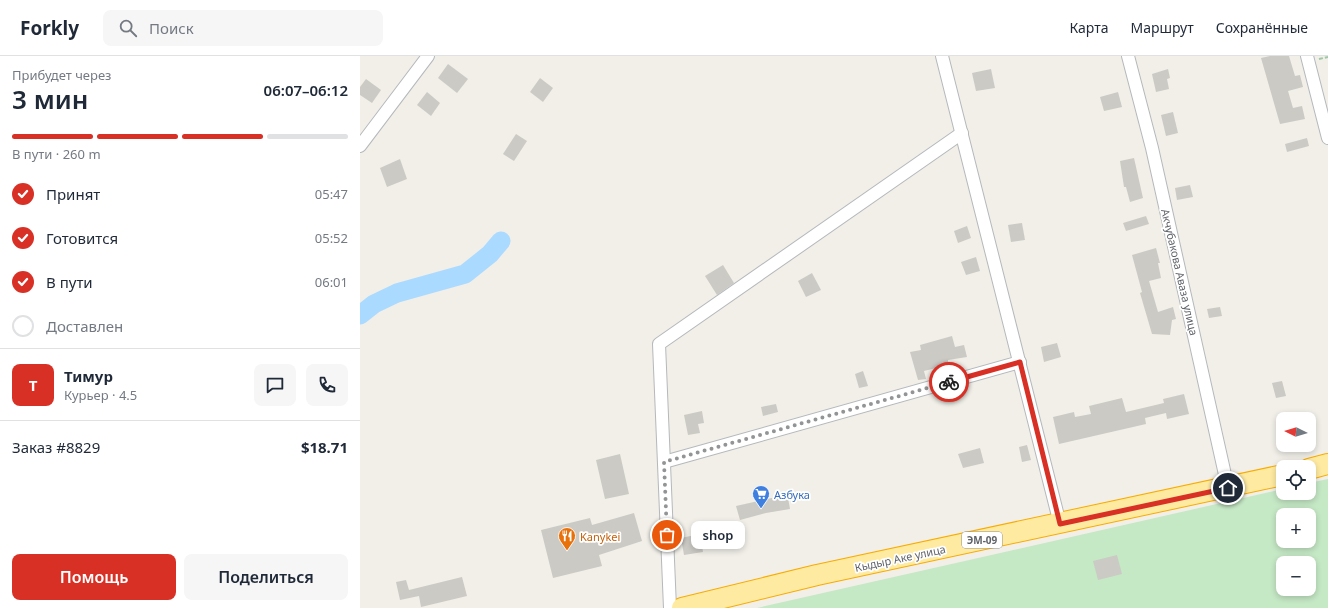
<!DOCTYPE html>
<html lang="ru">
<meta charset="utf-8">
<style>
:root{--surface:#fff;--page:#f6f6f7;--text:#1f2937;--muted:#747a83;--line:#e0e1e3;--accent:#d93025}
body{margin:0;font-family:"Noto Sans",sans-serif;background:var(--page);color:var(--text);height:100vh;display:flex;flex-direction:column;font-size:15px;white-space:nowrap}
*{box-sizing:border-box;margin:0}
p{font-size:13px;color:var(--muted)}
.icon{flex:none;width:22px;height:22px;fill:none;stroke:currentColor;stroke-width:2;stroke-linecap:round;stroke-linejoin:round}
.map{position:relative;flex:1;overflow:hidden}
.sheet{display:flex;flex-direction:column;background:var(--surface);width:360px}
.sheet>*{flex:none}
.needle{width:26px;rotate:275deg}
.buttons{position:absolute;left:916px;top:356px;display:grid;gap:8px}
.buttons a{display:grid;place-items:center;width:40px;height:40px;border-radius:8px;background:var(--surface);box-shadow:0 2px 6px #0003;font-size:20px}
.pin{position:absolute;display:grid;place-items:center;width:34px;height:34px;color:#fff;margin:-17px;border:2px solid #fff;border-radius:50%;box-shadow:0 1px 4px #0007}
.courier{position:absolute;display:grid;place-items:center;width:40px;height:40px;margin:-20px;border:3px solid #d93025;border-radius:50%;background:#fff;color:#222;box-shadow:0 1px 5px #0007}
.bubble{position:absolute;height:28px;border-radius:8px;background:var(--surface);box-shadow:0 2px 6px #0003;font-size:13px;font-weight:600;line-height:28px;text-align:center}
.overview em{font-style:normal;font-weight:600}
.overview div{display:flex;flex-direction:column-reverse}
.overview{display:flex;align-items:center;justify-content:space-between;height:68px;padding:0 12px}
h1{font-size:26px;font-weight:600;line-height:30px}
.bar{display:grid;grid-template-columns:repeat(4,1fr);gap:6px 4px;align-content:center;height:48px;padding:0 12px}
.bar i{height:5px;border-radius:3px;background:var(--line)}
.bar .on{background:var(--accent)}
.bar p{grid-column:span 4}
.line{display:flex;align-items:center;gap:10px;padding:0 12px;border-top:1px solid var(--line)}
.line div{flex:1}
.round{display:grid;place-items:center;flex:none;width:42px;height:42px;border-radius:8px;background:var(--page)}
ol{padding:0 12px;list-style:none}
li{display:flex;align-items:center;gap:12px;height:44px}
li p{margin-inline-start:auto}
li .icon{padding:4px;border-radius:50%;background:var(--accent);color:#fff;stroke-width:4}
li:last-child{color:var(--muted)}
li i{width:22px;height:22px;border:2px solid var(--line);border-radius:50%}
.cta{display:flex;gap:8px;margin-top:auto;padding:8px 12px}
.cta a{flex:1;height:46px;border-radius:8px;background:var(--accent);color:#fff;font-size:16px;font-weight:600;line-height:46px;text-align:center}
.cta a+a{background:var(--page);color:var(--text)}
header{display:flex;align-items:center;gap:24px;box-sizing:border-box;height:56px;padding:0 20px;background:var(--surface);border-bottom:1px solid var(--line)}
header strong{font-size:19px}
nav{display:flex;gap:22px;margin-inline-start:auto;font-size:14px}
.search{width:280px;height:36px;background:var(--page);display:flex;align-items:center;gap:10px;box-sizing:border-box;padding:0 14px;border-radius:8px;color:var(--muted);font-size:15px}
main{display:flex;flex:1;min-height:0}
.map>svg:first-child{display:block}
.green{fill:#c5e8c5;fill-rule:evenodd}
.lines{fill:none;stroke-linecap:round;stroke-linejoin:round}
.river{stroke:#aadaff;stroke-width:19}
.building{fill:#cccac5}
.minor-casing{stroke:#b5b8bc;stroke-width:14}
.trunk-casing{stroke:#f9ab00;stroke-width:22}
.path{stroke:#9cc7a9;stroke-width:2;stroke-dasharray:4 2;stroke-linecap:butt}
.minor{stroke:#fff;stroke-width:12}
.trunk{stroke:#feeaa1;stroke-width:20}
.done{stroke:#929495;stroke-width:4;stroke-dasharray:0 7.2}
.route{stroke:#d93025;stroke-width:5}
.labels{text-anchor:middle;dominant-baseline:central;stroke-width:3.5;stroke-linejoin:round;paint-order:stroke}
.shield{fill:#fff;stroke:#8f9295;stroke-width:1}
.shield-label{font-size:10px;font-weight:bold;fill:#5f6368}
.street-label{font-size:11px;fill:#5f6368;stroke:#fff}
.shop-label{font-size:11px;fill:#366cbe;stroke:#fff;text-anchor:start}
.food-label{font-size:11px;fill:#c56008;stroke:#fff;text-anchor:start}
</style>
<header>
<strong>Forkly</strong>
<div class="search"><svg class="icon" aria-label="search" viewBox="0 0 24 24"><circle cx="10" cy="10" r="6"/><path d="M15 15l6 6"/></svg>Поиск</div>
<nav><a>Карта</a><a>Маршрут</a><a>Сохранённые</a></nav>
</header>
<main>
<section class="sheet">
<div class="overview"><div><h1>3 мин</h1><p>Прибудет через</p></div><em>06:07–06:12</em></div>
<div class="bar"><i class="on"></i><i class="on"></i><i class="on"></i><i></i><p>В пути · 260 m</p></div>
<ol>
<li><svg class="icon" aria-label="check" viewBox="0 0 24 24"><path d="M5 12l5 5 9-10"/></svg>Принят<p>05:47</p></li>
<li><svg class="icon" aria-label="check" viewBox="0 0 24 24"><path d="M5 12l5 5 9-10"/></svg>Готовится<p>05:52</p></li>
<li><svg class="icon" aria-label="check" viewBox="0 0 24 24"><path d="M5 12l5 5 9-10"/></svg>В пути<p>06:01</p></li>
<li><i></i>Доставлен</li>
</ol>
<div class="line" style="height:72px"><b class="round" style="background:var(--accent);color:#fff">Т</b><div><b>Тимур</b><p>Курьер · 4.5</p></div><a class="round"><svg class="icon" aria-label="chat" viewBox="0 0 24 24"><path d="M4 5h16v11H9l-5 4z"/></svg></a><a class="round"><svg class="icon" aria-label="phone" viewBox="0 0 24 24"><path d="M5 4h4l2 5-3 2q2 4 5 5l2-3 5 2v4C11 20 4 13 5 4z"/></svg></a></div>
<div class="line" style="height:52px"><div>Заказ #8829</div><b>$18.71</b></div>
<div class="cta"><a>Помощь</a><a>Поделиться</a></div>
</section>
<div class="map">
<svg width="968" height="552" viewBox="0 0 968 552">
<rect width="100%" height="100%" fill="#f1efe8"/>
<!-- green -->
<path class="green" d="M968,423V552H397L923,433V437H949V427ZM923,459H949V485H923ZM923,507H949V533H923Z"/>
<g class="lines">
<!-- river -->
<path class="river" d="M0,259L14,248L37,237L105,218L130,198L141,185"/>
</g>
<!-- building -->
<g class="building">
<path d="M910,0H929L935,20L940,19L943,31L928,35L933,52L942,50L945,63L920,68L901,2Z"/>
<path d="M88,8L108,23L97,37L78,22Z"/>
<path d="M631,13L635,32L616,35L612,17Z"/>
<path d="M808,13L810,22L807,23L809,33L796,36L792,18Z"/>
<path d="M180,22L193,32L183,46L170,36Z"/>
<path d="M6,23L21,34L12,47L0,39V31Z"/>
<path d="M67,36L80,47L71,60L57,49Z"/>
<path d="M758,36L762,51L744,55L740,41Z"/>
<path d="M813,56L818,77L806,80L801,59Z"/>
<path d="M156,78L167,85L154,105L143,98Z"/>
<path d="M947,82L949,90L927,96L925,88Z"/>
<path d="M774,102L783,142L770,146L766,131H764L760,105Z"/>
<path d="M40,103L47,123L27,131L20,112Z"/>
<path d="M830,129L833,141L817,144L815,132Z"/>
<path d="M786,160L789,168L766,175L763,167Z"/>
<path d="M662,167L665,184L651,186L648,169Z"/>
<path d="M607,170L611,182L598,187L594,175Z"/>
<path d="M796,192L800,207H798L801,222L789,225L798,256L813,251L816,263L812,264L810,279L792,278L780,237L782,236L772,199Z"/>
<path d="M616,201L620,215L606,219L601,206Z"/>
<path d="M363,209L374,227L357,239L345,220Z"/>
<path d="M452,217L461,234L446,241L438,225Z"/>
<path d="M860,251L862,260L849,262L847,253Z"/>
<path d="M592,280L595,291L604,289L607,301L588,304V309L564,315L566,323L558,324L550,296L561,294L560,289Z"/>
<path d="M697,287L701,301L684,306L681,291Z"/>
<path d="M503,315L508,330L499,332L495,318Z"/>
<path d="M922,325L926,340L916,342L912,327Z"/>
<path d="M824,338L829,358L807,363L806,357L785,362L786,368L699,388L693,361L714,356L715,361L731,358L729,350L762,342L766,356L804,347L803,343Z"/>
<path d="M416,348L418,356L403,360L401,351Z"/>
<path d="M342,355L344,367L338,368L340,377L328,379L324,359Z"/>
<path d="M667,389L671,404L662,406L659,391Z"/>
<path d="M620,392L624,407L603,412L598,398Z"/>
<path d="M260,398L269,438L245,443L236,404Z"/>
<path d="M427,436L430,453L406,457L380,464L376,450L416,441V438Z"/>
<path d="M274,457L282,485L239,499L242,510L193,522L181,474L230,462L232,469Z"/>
<path d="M340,478L343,496L324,499L321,482Z"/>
<path d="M757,499L762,518L738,524L733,505Z"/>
<path d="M102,521L107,540L61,551L59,540L40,544L36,526L46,524L49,534Z"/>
</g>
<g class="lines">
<defs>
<g id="minor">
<path d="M582,0L700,468"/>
<path d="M768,0L792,92L868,432"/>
<path d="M947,0L968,82"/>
<path d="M0,90L68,0"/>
<path d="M304,406L660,306"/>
<path d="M310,552L299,288L602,77"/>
</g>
<g id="trunk">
<path d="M949,413L968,408"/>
<path d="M322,552L457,519L923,419"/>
</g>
</defs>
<!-- minor casing -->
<use href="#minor" class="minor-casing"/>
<!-- trunk casing -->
<use href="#trunk" class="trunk-casing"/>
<!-- path -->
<path class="path" d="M959,3L968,1"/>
<!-- minor -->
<use href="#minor" class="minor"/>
<!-- trunk -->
<use href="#trunk" class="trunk"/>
</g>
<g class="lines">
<!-- done -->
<path class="done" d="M307,479L304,406L589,326"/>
<!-- route -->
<path class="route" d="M589,326L660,306L700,468L868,432"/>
</g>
<!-- icons -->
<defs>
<symbol id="supermarket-pin" viewBox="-11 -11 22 30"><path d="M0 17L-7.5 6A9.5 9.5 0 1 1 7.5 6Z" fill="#3f7fe0" stroke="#fff"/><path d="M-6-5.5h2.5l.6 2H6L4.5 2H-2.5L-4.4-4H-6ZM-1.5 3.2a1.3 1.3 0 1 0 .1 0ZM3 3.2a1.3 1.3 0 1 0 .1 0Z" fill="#fff"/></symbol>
<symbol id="restaurant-pin" viewBox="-11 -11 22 30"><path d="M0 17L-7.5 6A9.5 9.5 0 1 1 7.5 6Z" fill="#e8710a" stroke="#fff"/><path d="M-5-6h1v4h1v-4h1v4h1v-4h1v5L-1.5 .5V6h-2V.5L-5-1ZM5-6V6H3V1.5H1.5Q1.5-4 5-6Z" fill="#fff"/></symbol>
</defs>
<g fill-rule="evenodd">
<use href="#supermarket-pin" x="391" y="428" width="20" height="27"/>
<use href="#restaurant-pin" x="197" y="470" width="20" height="27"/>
</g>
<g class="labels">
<!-- shield labels -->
<rect class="shield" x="602" y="476" width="40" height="16" rx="3"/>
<g class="shield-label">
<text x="622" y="484">ЭМ-09</text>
</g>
<!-- street labels -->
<g class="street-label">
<text transform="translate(820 216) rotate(77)">Акчубакова Аваза улица</text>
<text transform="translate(540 502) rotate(-12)">Кыдыр Аке улица</text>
</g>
<!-- shop labels -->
<g class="shop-label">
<text x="414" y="438">Азбука</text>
</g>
<!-- food labels -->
<g class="food-label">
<text x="220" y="480">Kanykei</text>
</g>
</g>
</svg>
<div class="buttons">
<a><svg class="needle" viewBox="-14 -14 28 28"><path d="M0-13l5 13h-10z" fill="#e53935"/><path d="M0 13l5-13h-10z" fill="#747a83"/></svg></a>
<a><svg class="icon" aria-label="locate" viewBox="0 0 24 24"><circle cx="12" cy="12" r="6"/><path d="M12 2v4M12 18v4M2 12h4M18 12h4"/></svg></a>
<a>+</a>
<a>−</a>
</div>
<div class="pin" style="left:307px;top:479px;background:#ea580c"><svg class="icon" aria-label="bag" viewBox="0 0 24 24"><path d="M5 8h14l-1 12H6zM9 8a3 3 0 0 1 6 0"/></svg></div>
<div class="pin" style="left:868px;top:432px;background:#1f2937"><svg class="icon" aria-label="home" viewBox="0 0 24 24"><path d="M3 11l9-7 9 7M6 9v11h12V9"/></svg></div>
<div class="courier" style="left:589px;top:326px"><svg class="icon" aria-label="bike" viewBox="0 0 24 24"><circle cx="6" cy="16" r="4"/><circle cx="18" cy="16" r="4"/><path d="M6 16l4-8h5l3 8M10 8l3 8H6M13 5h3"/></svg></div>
<div class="bubble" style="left:331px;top:465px;width:54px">shop</div>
</div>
</main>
